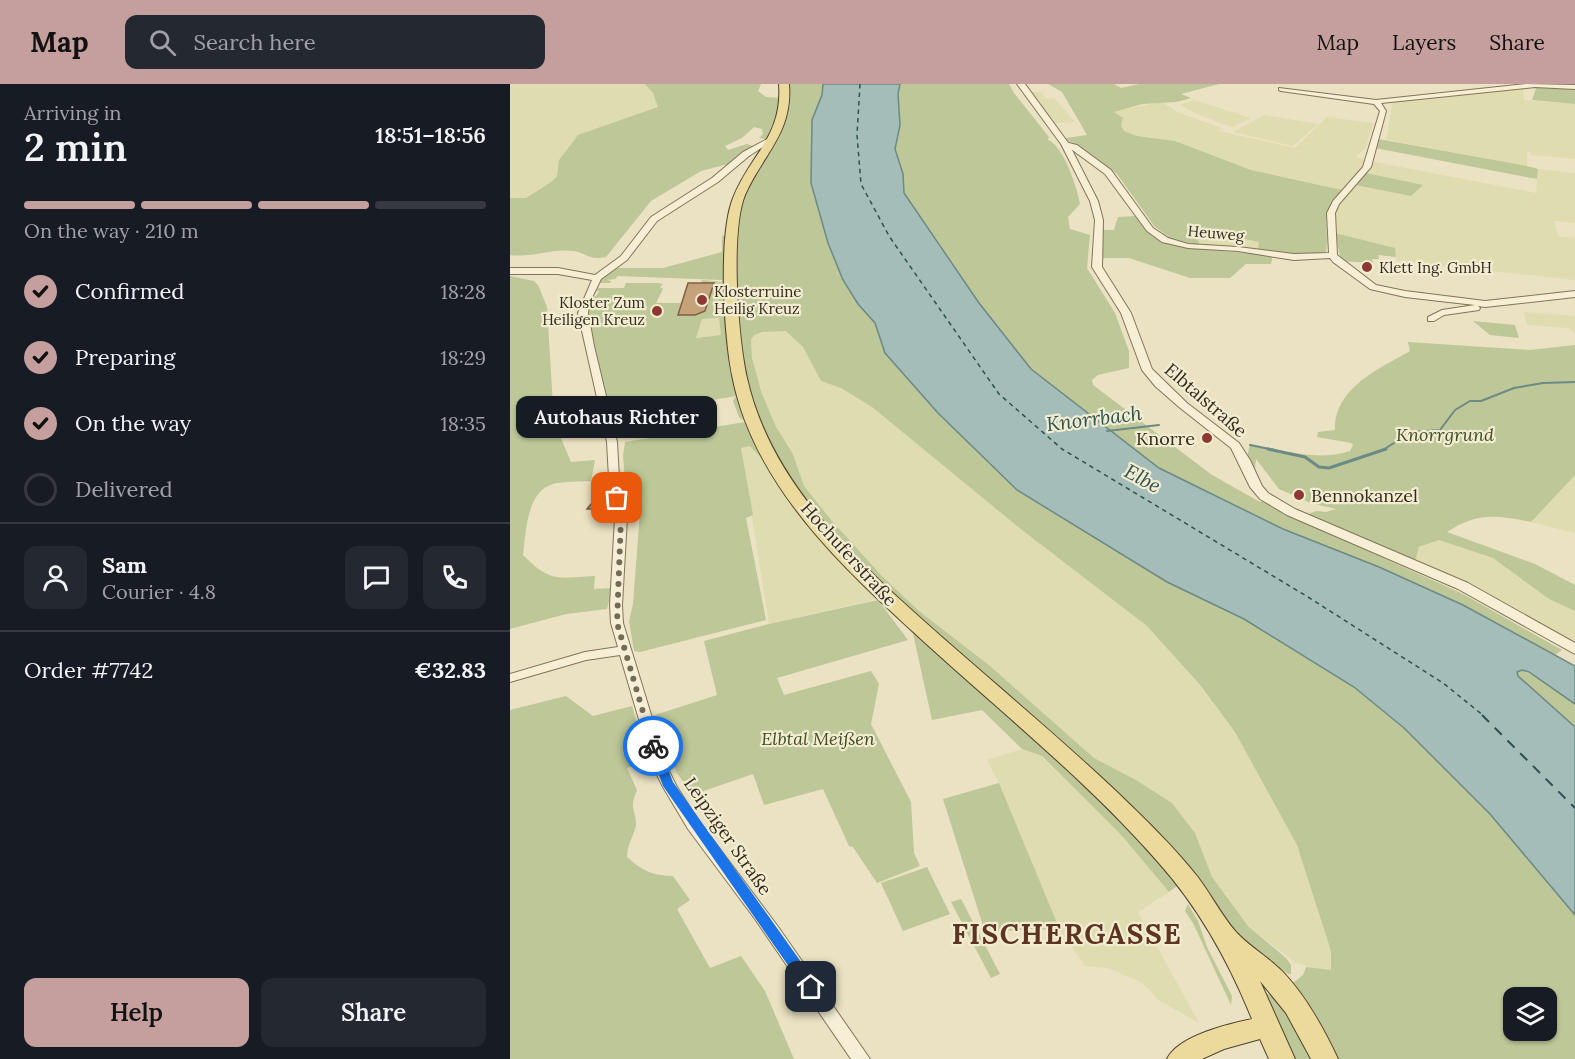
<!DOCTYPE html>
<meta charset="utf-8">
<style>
:root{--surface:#171b24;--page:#242831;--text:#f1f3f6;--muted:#9ea1a6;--line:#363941;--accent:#c49f9d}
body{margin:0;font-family:Lora,serif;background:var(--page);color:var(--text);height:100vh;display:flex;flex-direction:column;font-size:22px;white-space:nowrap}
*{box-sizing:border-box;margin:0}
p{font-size:20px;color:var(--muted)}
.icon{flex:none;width:33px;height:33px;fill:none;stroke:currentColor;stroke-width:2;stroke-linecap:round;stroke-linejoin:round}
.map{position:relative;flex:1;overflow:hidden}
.panel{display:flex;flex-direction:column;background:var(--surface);width:510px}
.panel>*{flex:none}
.buttons{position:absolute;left:993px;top:903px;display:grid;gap:12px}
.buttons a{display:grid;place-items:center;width:54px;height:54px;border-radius:12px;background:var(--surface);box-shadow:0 2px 4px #0004;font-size:30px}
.pin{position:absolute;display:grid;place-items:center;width:51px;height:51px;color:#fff;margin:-26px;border-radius:12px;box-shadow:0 3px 9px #0006}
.courier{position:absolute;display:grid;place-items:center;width:60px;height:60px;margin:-30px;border:4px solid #1a73e8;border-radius:50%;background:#fff;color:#222;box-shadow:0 2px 8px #0007}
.bubble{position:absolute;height:42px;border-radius:12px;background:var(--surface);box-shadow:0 2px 4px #0004;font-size:20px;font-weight:600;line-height:42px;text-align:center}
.overview em{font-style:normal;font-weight:600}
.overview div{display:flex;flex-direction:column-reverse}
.overview{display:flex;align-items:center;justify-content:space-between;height:102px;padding:0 24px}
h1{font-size:39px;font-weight:600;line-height:45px}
.bar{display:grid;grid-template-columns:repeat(4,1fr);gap:9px 6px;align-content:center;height:72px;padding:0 24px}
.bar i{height:8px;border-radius:4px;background:var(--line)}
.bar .on{background:var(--accent)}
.bar p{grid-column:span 4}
.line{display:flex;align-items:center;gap:15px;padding:0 24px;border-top:2px solid var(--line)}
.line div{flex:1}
.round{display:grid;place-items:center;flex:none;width:63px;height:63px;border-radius:12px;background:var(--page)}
ol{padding:0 24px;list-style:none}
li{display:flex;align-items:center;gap:18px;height:66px}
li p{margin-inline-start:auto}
li .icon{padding:6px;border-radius:50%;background:var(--accent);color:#111;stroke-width:4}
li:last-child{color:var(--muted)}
li i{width:33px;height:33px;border:3px solid var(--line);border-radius:50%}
.cta{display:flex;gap:12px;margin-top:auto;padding:12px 24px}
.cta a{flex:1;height:69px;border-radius:12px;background:var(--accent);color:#111;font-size:24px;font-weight:600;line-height:69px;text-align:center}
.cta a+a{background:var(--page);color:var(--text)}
header{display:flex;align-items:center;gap:36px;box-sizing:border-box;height:84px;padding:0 30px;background:var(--accent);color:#111}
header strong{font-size:28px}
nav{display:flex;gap:33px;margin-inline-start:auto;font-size:21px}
.search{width:420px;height:54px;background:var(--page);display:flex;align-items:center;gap:15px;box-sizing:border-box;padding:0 21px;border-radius:12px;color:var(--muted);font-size:22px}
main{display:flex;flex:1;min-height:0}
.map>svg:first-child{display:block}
.farmland{fill:#dfdcb0}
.green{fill:#bdc797;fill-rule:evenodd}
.water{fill:#a4bdb8;stroke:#6c8a86;stroke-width:1.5}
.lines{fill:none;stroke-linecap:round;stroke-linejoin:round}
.stream-far1{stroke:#6c8a86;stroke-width:2}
.stream{stroke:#6c8a86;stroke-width:3}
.ferry-far1{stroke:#2e5152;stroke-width:1.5;stroke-dasharray:4.5 4;stroke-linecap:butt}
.ferry{stroke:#2e5152;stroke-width:2;stroke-dasharray:10 8;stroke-linecap:butt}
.building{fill:#c6a27b;stroke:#806143;stroke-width:1.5}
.minor-casing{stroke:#83745b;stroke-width:2}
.tertiary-casing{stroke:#83745b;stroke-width:2}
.primary-casing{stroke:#51422f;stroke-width:2}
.minor{fill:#f6efd5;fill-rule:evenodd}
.tertiary{fill:#f6efd5;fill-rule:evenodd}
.primary{fill:#ebda9c;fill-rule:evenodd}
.route{fill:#1a73e8}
.done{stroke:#746b57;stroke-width:6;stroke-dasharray:0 10.8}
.poi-dot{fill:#8d3830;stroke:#f2ecd1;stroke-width:2}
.labels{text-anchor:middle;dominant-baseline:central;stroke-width:4.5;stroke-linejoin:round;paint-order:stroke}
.far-street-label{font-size:15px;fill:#342b1e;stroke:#f2ecd1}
.far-poi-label{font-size:15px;fill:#342b1e;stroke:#f2ecd1;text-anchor:start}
.street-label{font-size:18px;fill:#342b1e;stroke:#f2ecd1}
.park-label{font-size:18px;font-style:italic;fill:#404e26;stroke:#f2ecd1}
.poi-label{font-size:18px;fill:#342b1e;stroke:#f2ecd1;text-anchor:end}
.water-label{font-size:20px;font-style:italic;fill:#2e5152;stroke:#f2ecd1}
.near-district-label{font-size:28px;font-weight:bold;letter-spacing:1.5px;fill:#5d3321;stroke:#f2ecd1}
</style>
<header>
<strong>Map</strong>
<div class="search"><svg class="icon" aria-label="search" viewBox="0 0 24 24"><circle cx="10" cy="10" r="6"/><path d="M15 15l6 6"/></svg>Search here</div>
<nav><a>Map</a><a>Layers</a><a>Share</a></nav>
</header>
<main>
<section class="panel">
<div class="overview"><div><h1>2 min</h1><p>Arriving in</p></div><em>18:51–18:56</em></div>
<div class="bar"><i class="on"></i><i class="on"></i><i class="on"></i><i></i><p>On the way · 210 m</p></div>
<ol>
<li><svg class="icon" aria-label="check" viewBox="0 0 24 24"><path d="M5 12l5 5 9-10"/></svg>Confirmed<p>18:28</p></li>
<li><svg class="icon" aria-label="check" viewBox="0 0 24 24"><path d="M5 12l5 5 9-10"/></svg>Preparing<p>18:29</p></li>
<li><svg class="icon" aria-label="check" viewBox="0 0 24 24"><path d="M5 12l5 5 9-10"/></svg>On the way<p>18:35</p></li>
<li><i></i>Delivered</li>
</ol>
<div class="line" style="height:108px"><a class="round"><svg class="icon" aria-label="person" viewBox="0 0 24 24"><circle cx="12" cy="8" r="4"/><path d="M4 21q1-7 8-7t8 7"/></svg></a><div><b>Sam</b><p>Courier · 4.8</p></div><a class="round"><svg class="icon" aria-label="chat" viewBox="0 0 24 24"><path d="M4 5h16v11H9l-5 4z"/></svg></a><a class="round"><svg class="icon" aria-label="phone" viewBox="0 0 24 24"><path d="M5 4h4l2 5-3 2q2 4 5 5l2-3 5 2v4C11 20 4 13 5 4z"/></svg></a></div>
<div class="line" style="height:78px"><div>Order #7742</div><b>€32.83</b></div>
<div class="cta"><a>Help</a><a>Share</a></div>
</section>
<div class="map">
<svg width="1065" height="975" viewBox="0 0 1065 975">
<rect width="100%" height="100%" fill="#eae2c2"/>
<!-- farmland -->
<g class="farmland">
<path d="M0,0H135L143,9L149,21L145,25L65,54L49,76L47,92L41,98L16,114H0Z"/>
<path d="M1013,5L1014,16L1065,20V75L1021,71V68H1017V82L876,56L883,18Z"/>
<path d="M520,8H532L535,15L544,14L565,38L545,39Z"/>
<path d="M684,16L741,34L722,43L689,31L670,21Z"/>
<path d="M652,18L667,28L711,44L709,47L785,64L817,33L863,39L856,63L846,73L856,77L832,106L741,86L665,57L627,52L614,47L604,27Z"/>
<path d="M754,31L808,40L783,62L723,48Z"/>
<path d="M865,78L1026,109L1028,85L1065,89V139L1044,137L1048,152L1065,154V196L887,177L885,164L825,149V130L828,123L845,101L901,112L912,101L856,89Z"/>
<path d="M687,153L730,154L749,158L748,165L711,161L689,162Z"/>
<path d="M1016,228L1065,232V250L1059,244L1017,241L1014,229Z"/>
<path d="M192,235H210L211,251L186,254Z"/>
<path d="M267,246L276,247L293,263L311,297L331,304L362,323L512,446L637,542L690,602L725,648L787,761L821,867V886L803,884L786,879L738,842L702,793L685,749L662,719L626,696L584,674L480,582L409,527L372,492L322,437L294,402L283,370L266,343L251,307L242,274L241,255L244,251Z"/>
<path d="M240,362L245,366L368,515L259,540L231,364Z"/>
<path d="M1065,391V449L1021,438Z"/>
<path d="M929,456L983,474L1039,515L1065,527V559L905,478L909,464Z"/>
<path d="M512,665L531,672L613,753L659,808L628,828L689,939L648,916L640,906L629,897L598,884L575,882L550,846L489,699L477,676Z"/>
</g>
<!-- green -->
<g class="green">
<path d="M135,0H251L248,7L256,13L272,14L262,51L255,55L249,54L253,50L252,45L244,43L232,54L215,62L218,66L237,60L243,62L222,79L191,87L141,117L96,173C79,177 75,168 63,167C42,164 23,174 0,171V114H16L41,98L47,92L49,76L68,51L148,23L143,9Z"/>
<path d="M276,0H313L312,11L302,36L301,99L318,159L333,196L348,220L365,239L375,269L657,498L734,535L844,603L894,644L980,730L1065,831V975H827L783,899L793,891L796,883L821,886V867L787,761L725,648L690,601L637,542L512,446L362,323L331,304L311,297L293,263L276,247L253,248L244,251L241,256L242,274L251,307L266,343L283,370L294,402L322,437L372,492L409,527L480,582L584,674L626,696L662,719L685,749L702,793L738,842L776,874L781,881V890H778L755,871L738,864L721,842L388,518L240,362L231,364L243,431L236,434L256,536L130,568L124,567L119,537L123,520L130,428L115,396L113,372L115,358L235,338L229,333L223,317L226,312L103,333C89,304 74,244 80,212H86L89,207L84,206L86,204H114L116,199H148L153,200L150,203L153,205L146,219H171L170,223L197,222L201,206H207L208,204L202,203V199H191L192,196L212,198V196L108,192L105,195L97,196L101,197L100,199H88L105,184H153L212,168V152L217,151L218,126L263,62L279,21ZM209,234L211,251L186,254L192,235ZM1004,914H1036V946H1004Z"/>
<path d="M390,0H499L504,9L539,53L538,56C553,61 567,103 570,120L558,133L560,145L580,151L577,184L605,229L619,267V284L588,291L582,296L583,301L702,391L750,418L755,416L942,500L1065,568V571L947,505L787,435L953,510L1052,566L1045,571L953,521L869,483L773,445L648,384L520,285L469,219L394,109L393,90L385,65L390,41L388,10Z"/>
<path d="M538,0H604L611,4L629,0H709L671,10L681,14L667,18L632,20L604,28L613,34L611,41L614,47L627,52L665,57L741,86L832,106C808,131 820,139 816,168L783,172L748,165L749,158L730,154L688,153L689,162L660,154L645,143L607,90L565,59L558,57L556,54L577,51L552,8Z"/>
<path d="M1027,2L1065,5V20L1022,16Z"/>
<path d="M868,55L1017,82L1028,85L1027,95L865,64Z"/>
<path d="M856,89L913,101L901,112L845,101Z"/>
<path d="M626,132C632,142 637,149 648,155C668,167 736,168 763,171L761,180H736L720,194H680L619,174H593L591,146H604L608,133Z"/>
<path d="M825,149L885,164L886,173L868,171L869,175H862L863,179L831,177Z"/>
<path d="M0,192L24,197L28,201L37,223L44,338L61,378L85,376L81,397C69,398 54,397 43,400C16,408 16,449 13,471C40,499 49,494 85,492L84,505L102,504L97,525L56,530L0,545Z"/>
<path d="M963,237L1005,241L1009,254L980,251Z"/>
<path d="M898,258L1020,266L1065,261V391L1021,438C987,431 967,428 937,448L1025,480L1065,501V527L1039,515L983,474L929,456L909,463L905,478L796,431L806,427L816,428L826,425L801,419L769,405L746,375L745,385L754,405L747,397L737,373L740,360C773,366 807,378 840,367L843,361L841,359L807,353L808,348L825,346C824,304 869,285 900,267Z"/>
<path d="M368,516L398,556L267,594L274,611L361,587L369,600L361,640L401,718L404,769L410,782L367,799L343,763L339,762L313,705L254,721L243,690L182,711L167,689L142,632L207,611L194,557L259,540Z"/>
<path d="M402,545L630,750L668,801L659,808L613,753L532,672L512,665L472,626L422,636Z"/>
<path d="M1012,586L1031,595L1065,620V643L1008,592L1007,588Z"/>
<path d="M56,612L83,632L122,622L138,677L117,684L127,706C119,726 125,722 126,739C126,749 117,759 117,773C131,786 143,792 163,792L180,816L167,825L200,884L231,872L255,907L284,975H0V626Z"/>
<path d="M489,699L550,846L523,845L475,848L433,715Z"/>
<path d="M417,783L440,830L393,847L371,799Z"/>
<path d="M451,815L490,890L481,894L441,818Z"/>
<path d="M678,820L688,837L697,863L722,912L721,921L683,839L675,827Z"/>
<path d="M768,907L808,975H782L754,911Z"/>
</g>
<!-- water -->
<path class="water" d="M313,0H390L388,10L390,41L385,65L393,90L394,109L469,219L521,285L649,384L773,445L869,483L953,521L1065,582V620L1019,588L1012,586L1007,588L1008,592L1065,643V831L980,730L894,644L844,603L734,535L657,498L507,406L428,329L375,269L365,239L348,220L333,196L318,159L301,99L302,36L312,11Z"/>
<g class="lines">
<!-- stream-far1 -->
<g class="stream-far1">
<path d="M597,347L649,341"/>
<path d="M740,361L765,366"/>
<path d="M873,366L901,348L930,346L945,326L960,317H971L1004,304L1033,299L1065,298"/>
</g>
<!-- stream -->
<path class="stream" d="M758,365L795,373L809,383L819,384L876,365"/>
<!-- ferry-far1 -->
<path class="ferry-far1" d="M350,0L347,51L351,100L379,152L489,310L552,365L798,513L933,599L974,632"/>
<!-- ferry -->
<path class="ferry" d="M972,631L1065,724"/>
</g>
<!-- building -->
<g class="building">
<path d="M178,199H204L195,227L185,231H168Z"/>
<path d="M97,398L101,423L97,425H77L90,409L88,400Z"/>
</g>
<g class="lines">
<defs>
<g id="minor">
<path d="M1016,0L1065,1V5L1025,3L871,19L876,27L861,83L829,120L825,129L827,171L866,201L895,207L975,217L1065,207V213L975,223L968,222L970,224L969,226L934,231L924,237H918V233L932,226L965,221L895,213L860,205L823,178L820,174L784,176L728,167L678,164L652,158L637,147L595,90L561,65L551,60L555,58L567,61L601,86L643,144L658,154L678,160L728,163L784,170L819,169L817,129L823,117L853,83L870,27L864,20L771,7L769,6V4L866,16Z"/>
<path d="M263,52L268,53L239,72L208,98L147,137L117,176L91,195L79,220L78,229L84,262L107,358L109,394L117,434L112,521L113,539L157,683L167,703L189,737L269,844L360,975H341L245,835L178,745L153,703L143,683L110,571L76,576L0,598V590L75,568L108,563L101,539L100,521L105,434L99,394L97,358L68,229L82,196L48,190H0V184H48L85,191L111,172L141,133L202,94L233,68Z"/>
</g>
<path id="tertiary" d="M507,0H515L559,60L588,117L593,136L592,183L621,229L642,285L677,319L729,359L740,376L752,402L758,409L785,425L958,499L1065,559V570L948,505L777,431L750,415L740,403L721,364L669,323L645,302L632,286L611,229L582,183L585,136L580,117L551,60Z"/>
<path id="primary" d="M269,0H279C283,49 253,70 235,111C220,148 228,253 237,294C261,403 353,483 433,554C491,605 551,655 607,708C635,735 663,762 687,792C701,810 711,831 726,848C740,863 758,873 772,887C796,912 814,945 828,975H801L776,929L750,897L785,975H759L750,955L714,965L692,975H657C668,952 718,940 742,935C719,878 689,824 648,778C580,700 499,635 422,565C340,490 244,406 222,291C214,250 208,152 223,114C240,70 273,53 269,0Z"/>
</defs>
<!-- minor casing -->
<use href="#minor" class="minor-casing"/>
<!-- tertiary casing -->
<use href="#tertiary" class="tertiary-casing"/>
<!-- primary casing -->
<use href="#primary" class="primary-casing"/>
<!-- minor -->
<use href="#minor" class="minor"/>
<!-- tertiary -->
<use href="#tertiary" class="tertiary"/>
<!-- primary -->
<use href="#primary" class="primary"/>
</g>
<!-- route -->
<path class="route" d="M143,658L149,662L163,698L306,899L308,903L306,907H296L153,702L138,662Z"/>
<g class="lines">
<!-- done -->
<path class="done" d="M107,414L111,434L107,539L143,662"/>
</g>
<!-- markers -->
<g class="poi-dot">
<circle cx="857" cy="183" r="6"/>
<circle cx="192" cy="216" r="6"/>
<circle cx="147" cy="227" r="6"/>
<circle cx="697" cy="354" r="6"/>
<circle cx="789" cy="411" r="6"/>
</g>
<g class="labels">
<!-- far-street labels -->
<g class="far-street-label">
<text transform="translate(706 149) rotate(5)">Heuweg</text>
</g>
<!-- far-poi labels -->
<g class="far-poi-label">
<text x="869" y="183">Klett Ing. GmbH</text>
<text x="204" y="207">Klosterruine<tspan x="204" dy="17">Heilig Kreuz</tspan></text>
<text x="135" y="218" text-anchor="end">Kloster Zum<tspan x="135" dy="17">Heiligen Kreuz</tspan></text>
</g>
<!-- street labels -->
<g class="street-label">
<text transform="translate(696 316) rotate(41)">Elbtalstraße</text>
<text transform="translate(339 470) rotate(48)">Hochuferstraße</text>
<text transform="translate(218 752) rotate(55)">Leipziger Straße</text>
</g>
<!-- park labels -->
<g class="park-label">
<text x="935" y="350">Knorrgrund</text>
<text x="308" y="654">Elbtal Meißen</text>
</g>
<!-- poi labels -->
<g class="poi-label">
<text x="685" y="354">Knorre</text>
<text x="801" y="411" text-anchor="start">Bennokanzel</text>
</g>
<!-- water labels -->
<g class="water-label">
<text transform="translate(584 334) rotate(-7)">Knorrbach</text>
<text transform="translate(633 394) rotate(29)">Elbe</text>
</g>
<!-- near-district labels -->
<g class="near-district-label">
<text x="557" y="850">FISCHERGASSE</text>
</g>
</g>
</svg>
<div class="buttons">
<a><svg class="icon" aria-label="layers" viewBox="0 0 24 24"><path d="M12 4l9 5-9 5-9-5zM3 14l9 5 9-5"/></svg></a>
</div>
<div class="pin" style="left:107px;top:414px;background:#ea580c"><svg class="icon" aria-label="bag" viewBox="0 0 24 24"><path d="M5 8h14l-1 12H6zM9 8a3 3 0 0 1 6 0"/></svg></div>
<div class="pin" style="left:301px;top:903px;background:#1f2937"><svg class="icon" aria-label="home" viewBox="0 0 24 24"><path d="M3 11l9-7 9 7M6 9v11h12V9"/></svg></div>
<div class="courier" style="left:143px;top:662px"><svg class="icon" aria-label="bike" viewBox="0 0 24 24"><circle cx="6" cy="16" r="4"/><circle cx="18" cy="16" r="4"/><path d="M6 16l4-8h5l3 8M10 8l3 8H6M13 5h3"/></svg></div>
<div class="bubble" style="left:6px;top:312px;width:201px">Autohaus Richter</div>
</div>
</main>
